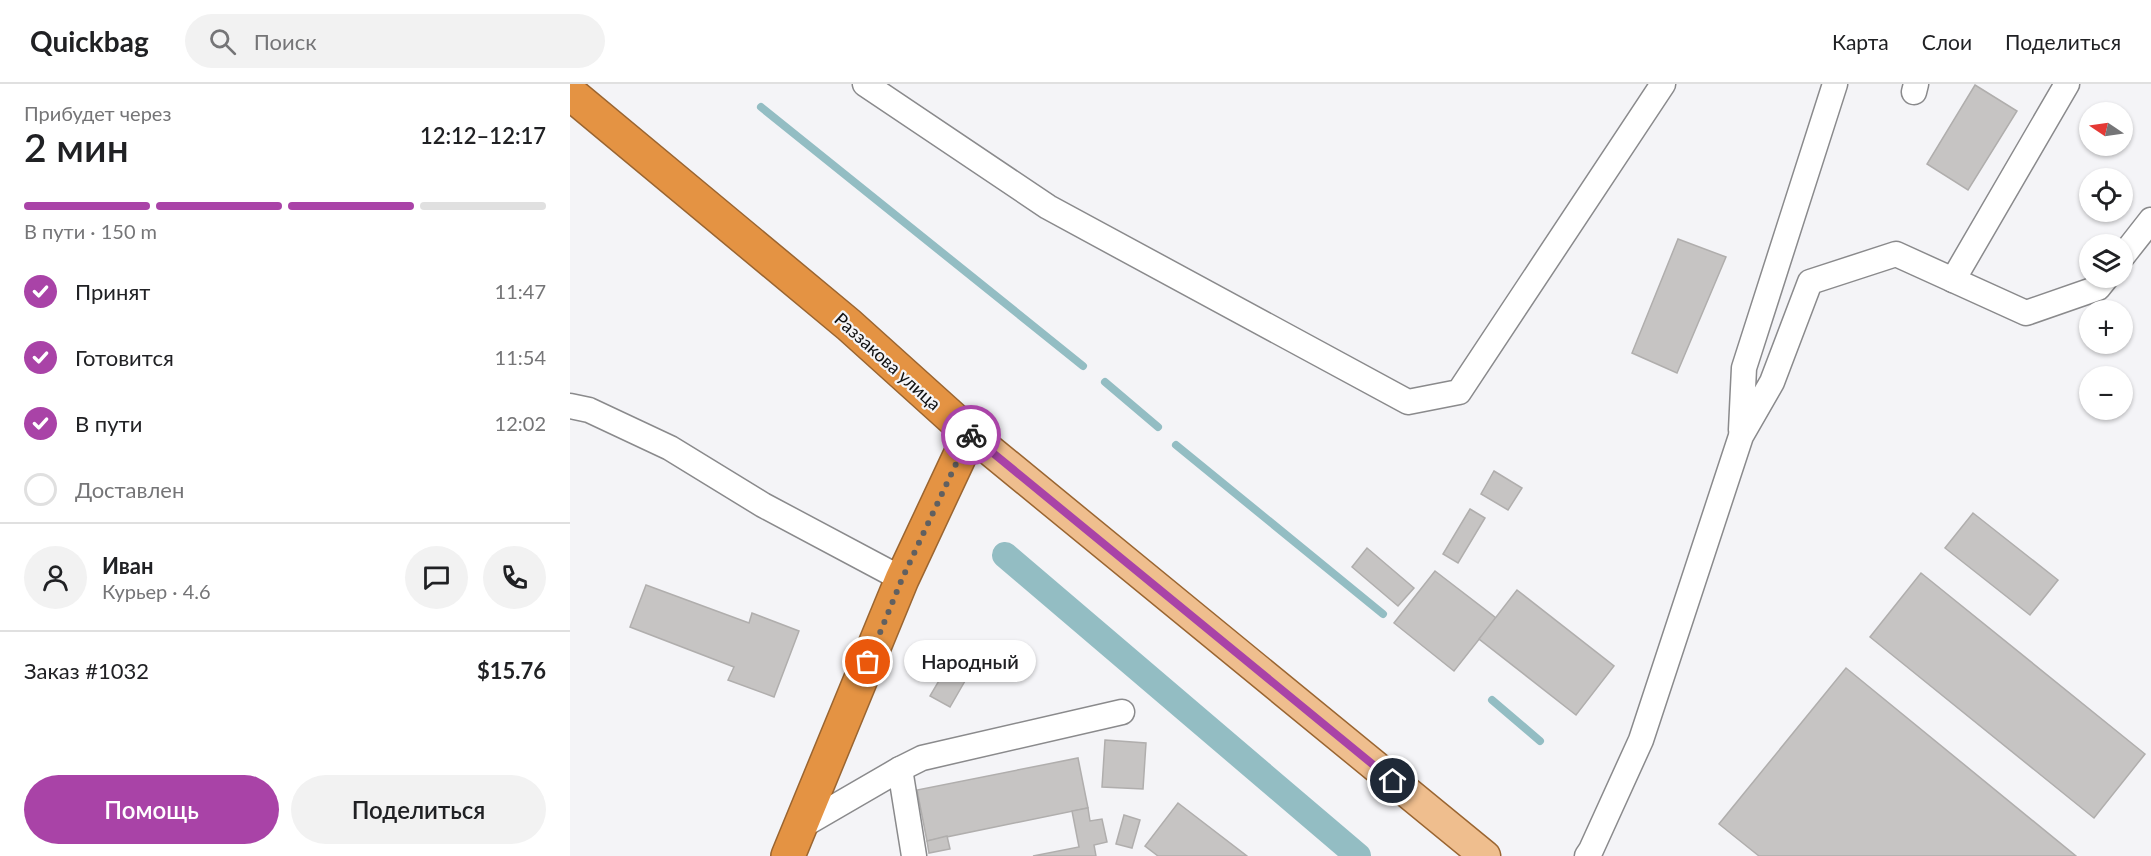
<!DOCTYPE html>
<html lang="ru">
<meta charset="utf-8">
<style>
:root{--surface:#fff;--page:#f2f2f2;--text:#202124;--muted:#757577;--line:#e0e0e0;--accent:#a943a7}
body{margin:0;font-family:Lato,sans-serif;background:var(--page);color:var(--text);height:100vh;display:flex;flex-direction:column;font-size:22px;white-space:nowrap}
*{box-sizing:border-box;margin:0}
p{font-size:20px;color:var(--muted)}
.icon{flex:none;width:33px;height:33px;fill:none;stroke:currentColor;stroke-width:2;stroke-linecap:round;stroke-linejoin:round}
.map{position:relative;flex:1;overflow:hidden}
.details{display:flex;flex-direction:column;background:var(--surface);width:570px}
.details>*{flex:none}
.needle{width:39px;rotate:283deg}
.controls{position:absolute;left:1509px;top:18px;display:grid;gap:12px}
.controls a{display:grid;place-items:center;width:54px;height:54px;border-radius:50%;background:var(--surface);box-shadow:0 2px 4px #0004;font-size:30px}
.pin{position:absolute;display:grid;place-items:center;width:51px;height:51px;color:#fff;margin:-26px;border:3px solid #fff;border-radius:50%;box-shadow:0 2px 6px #0007}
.courier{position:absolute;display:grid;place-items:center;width:60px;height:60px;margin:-30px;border:4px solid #a943a7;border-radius:50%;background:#fff;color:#222;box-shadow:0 2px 8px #0007}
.bubble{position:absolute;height:42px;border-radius:21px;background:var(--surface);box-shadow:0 2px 4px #0004;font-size:20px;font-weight:600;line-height:42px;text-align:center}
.head em{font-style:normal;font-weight:600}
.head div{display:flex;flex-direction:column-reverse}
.head{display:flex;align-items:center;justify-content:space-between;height:102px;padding:0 24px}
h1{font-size:39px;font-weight:600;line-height:45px}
.bar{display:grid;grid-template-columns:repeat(4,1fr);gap:9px 6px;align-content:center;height:72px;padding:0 24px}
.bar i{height:8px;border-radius:4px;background:var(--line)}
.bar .active{background:var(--accent)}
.bar p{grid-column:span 4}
.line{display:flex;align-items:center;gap:15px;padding:0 24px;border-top:2px solid var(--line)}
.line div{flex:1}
.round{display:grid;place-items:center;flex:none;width:63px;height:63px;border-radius:32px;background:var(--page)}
ol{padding:0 24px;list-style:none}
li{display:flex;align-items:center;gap:18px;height:66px}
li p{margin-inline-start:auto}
li .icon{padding:6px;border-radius:50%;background:var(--accent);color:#fff;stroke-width:4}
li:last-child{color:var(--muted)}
li i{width:33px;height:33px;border:3px solid var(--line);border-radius:50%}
.action{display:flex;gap:12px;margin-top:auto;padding:12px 24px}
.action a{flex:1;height:69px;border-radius:36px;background:var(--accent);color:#fff;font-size:24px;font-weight:600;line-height:69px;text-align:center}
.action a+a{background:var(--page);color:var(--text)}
header{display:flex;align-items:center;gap:36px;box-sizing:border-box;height:84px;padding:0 30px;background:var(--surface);border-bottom:2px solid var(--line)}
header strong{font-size:28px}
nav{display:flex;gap:33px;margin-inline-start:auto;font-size:21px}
.search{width:420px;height:54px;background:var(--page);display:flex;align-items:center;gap:15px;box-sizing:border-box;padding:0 21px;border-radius:33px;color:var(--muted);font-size:22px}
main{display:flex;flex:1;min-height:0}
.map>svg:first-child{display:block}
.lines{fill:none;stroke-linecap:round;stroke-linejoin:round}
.stream{stroke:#93bdc3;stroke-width:8}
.canal{stroke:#93bdc3;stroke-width:26}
.building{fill:#c6c4c3;stroke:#b0aead;stroke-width:1.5}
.minor-casing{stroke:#8a8a8c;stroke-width:27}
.major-casing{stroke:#9a6531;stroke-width:33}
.highway-casing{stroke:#9a6531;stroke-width:36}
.minor{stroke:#fff;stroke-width:24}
.major{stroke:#efbe8e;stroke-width:30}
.highway{stroke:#e49343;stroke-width:33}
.done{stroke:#606061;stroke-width:6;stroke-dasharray:0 10.8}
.route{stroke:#a943a7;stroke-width:8}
.labels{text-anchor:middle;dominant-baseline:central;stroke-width:4.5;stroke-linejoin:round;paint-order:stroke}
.street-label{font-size:18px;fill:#101010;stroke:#f4f4f7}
</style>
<header>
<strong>Quickbag</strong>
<div class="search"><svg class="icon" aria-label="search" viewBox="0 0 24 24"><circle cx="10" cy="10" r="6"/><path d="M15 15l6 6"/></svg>Поиск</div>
<nav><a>Карта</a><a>Слои</a><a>Поделиться</a></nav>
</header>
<main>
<section class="details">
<div class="head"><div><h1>2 мин</h1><p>Прибудет через</p></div><em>12:12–12:17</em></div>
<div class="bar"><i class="active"></i><i class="active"></i><i class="active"></i><i></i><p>В пути · 150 m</p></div>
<ol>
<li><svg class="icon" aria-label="check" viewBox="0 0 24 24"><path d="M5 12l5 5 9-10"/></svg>Принят<p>11:47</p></li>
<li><svg class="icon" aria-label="check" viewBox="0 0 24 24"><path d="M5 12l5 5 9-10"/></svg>Готовится<p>11:54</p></li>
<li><svg class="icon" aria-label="check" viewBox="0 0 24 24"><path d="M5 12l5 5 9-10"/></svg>В пути<p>12:02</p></li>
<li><i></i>Доставлен</li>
</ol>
<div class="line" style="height:108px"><a class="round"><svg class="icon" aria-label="person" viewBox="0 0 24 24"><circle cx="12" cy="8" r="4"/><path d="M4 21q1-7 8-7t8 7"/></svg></a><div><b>Иван</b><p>Курьер · 4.6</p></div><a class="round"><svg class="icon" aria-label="chat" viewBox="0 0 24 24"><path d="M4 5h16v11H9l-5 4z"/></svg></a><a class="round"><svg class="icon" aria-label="phone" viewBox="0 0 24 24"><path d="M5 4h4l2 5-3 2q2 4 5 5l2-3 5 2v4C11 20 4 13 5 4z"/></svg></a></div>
<div class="line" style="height:78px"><div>Заказ #1032</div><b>$15.76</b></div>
<div class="action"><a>Помощь</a><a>Поделиться</a></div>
</section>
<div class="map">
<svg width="1581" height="772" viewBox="0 0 1581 772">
<rect width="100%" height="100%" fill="#f4f4f7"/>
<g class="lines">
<!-- stream -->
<g class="stream">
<path d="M191,23L513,282"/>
<path d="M535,298L588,343"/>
<path d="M606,361L813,530"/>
<path d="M922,616L970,657"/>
</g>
<!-- canal -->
<path class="canal" d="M435,471L788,772"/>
</g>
<!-- building -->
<g class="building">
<path d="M1405,1L1447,27L1398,106L1357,80Z"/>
<path d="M1108,155L1156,173L1107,289L1062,269Z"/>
<path d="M924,387L952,404L938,426L911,410Z"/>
<path d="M900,425L915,434L888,479L873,470Z"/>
<path d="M1403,429L1488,496L1460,531L1375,464Z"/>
<path d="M797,464L844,504L828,522L782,483Z"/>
<path d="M865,487L926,534L884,587L824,539Z"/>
<path d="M1351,489L1575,670L1524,734L1300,553Z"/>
<path d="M76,501L179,539L182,529L229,547L204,613L158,596L164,583L60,543Z"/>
<path d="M947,506L1044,582L1006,631L909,555Z"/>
<path d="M384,571L403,583L380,623L360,612Z"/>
<path d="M1276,584L1506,772H1189L1149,740Z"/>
<path d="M535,656L576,659L573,705L532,703Z"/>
<path d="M508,674L518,724L357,757L347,706Z"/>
<path d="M608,719L677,772H588L575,762Z"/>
<path d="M518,724L520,737L532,735L537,758L524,761L526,772H463L509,763L502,727Z"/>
<path d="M554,731L570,736L562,764L546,760Z"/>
<path d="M377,752L380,765L359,769L357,757Z"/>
</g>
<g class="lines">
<defs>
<g id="minor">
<path d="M295,0L478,123L838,318L889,308L1093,0"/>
<path d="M1344,8L1346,0"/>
<path d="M1552,173L1581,136"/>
<path d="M1383,196L1497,0"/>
<path d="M0,322L19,326L100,364L193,421L332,495"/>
<path d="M1171,346L1174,284L1265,0"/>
<path d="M330,685L344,772"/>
<path d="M230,743L330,685L352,674L552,628"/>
<path d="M1017,772L1021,766L1071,656L1171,352L1202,298L1240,198L1326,170L1456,229L1528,204L1536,194"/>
</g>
<path id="major" d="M400,350L915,772"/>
<path id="highway" d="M0,9L279,241L400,350L332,495L218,772"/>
</defs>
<!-- minor casing -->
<use href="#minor" class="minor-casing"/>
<!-- major casing -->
<use href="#major" class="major-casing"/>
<!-- highway casing -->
<use href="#highway" class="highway-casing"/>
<!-- minor -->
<use href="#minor" class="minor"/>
<!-- major -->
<use href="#major" class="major"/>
<!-- highway -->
<use href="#highway" class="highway"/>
</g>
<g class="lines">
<!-- done -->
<path class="done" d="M298,578L332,495L400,350L401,351"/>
<!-- route -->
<path class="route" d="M401,351L823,697"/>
</g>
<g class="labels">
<!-- street labels -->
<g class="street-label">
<text transform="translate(318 277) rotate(42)">Раззакова улица</text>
</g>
</g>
</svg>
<div class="controls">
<a><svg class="needle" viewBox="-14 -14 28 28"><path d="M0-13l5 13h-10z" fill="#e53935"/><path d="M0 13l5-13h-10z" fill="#757577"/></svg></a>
<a><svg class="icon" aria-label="locate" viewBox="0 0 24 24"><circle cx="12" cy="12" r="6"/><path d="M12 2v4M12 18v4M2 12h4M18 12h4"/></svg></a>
<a><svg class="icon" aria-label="layers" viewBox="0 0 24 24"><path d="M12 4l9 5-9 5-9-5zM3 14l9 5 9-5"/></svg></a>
<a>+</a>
<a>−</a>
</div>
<div class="pin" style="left:298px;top:578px;background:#ea580c"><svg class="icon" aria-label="bag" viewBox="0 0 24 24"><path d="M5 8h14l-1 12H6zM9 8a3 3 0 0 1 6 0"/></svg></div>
<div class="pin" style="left:823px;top:697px;background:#1f2937"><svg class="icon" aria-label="home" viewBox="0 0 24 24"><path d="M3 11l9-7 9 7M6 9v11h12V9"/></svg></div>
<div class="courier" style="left:401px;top:351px"><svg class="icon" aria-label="bike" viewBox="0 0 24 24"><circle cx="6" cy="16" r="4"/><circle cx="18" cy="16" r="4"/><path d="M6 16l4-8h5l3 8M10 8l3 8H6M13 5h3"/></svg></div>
<div class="bubble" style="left:334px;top:556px;width:132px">Народный</div>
</div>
</main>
